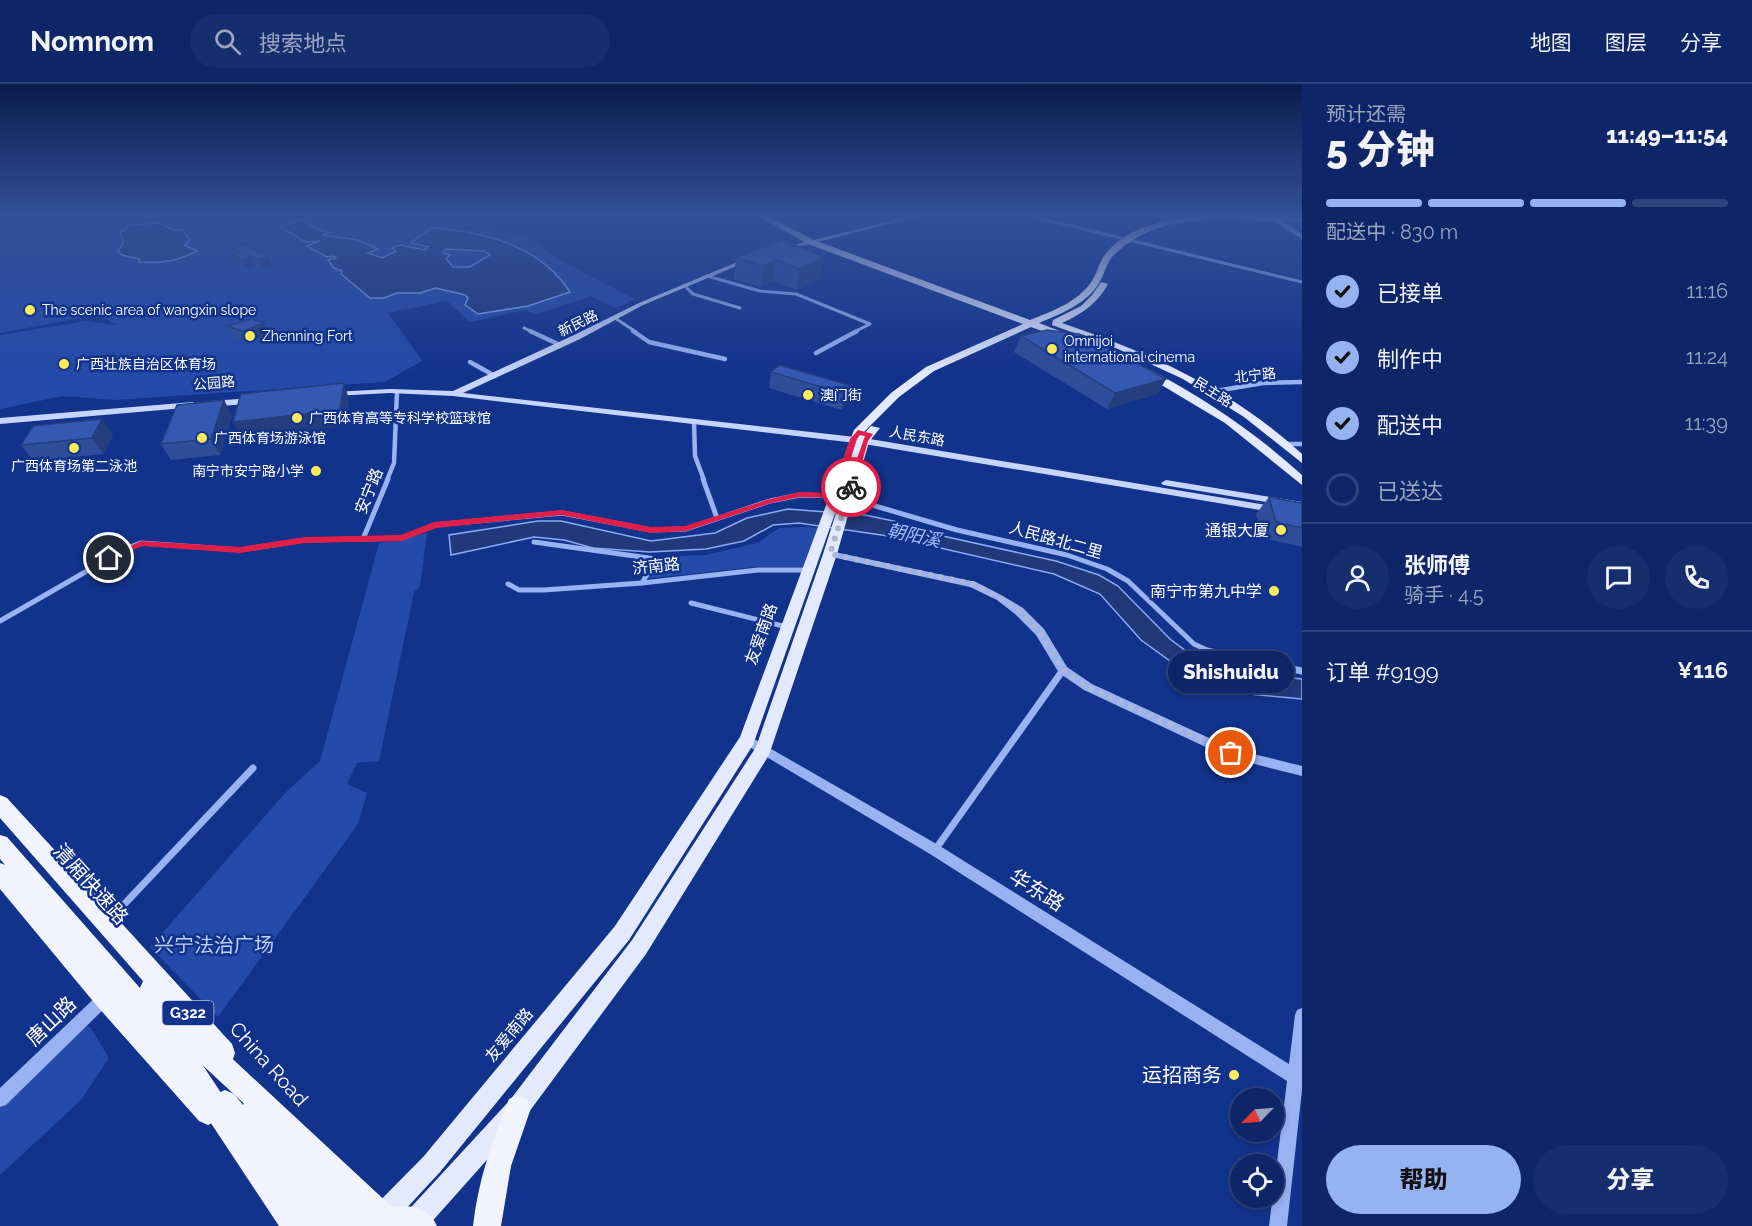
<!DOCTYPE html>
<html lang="zh">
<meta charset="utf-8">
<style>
:root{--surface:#0e2668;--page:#172e6e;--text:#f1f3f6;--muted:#9ba5c0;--line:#2e437c;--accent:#95b2f1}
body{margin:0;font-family:Raleway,"Noto Sans SC",sans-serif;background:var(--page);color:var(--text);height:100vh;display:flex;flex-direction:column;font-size:22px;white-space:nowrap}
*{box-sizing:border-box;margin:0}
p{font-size:20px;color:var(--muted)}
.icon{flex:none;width:33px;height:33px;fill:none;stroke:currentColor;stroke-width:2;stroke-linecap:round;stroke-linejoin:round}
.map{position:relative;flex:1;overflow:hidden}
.sheet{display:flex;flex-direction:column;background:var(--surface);width:450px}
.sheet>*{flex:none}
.needle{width:39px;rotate:245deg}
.fabs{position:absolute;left:1230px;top:1004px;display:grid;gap:12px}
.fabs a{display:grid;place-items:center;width:54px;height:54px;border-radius:50%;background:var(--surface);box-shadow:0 3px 9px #0003,0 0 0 2px var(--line);font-size:30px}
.pin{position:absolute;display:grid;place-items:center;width:51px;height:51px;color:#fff;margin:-26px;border:3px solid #fff;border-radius:50%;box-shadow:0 2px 6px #0007}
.courier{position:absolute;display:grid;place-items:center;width:60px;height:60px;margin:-30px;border:4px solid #e11d48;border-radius:50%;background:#fff;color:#222;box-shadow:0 2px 8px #0007}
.bubble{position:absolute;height:42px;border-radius:21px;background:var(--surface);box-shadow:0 3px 9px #0003,0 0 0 2px var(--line);font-size:20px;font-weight:800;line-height:42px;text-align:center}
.head em{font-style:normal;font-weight:800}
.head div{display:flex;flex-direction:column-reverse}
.head{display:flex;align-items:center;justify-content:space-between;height:102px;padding:0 24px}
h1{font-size:39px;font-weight:800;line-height:45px}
.bar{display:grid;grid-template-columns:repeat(4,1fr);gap:9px 6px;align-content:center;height:72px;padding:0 24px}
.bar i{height:8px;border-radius:4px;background:var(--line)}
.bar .active{background:var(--accent)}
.bar p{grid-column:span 4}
.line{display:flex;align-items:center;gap:15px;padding:0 24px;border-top:2px solid var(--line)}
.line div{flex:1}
.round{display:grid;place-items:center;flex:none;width:63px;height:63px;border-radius:32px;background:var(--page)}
ol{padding:0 24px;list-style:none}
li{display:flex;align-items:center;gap:18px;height:66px}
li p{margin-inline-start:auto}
li .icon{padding:6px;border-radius:50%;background:var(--accent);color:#111;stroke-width:4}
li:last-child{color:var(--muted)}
li i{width:33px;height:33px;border:3px solid var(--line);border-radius:50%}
.cta{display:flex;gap:12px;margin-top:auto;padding:12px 24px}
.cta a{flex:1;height:69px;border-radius:36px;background:var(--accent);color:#111;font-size:24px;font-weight:800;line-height:69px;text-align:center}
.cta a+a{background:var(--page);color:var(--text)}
header{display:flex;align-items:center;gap:36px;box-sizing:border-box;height:84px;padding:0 30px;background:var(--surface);border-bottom:2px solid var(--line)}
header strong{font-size:28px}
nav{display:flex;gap:33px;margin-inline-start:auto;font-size:21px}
.search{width:420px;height:54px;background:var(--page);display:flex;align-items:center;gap:15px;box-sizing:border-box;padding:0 21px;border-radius:33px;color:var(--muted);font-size:22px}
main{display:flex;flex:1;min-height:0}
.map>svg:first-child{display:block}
.green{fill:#244baa}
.water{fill:#21397b;stroke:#8baaf4;stroke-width:1.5;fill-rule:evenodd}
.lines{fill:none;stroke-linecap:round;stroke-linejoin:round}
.minor-far4{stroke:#99b2f1;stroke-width:3}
.minor-far3{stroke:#99b2f1;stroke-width:4.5}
.minor-far2{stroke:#99b2f1;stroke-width:5}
.minor-far1{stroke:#99b2f1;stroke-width:7}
.minor{stroke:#99b2f1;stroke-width:9}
.tertiary{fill:#99b2f1;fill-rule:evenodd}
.secondary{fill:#c7d5fc;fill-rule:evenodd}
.primary{fill:#e3e9ff;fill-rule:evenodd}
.trunk{fill:#f1f4ff;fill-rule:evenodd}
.trunk-bridge{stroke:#f1f4ff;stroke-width:25}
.wall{fill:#2e4d9a}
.shaded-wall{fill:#253e7d}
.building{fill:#3559b3;stroke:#253e7d;stroke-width:1.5}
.route{fill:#e11d48}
.done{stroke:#acb8d6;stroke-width:6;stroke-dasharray:0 10.8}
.poi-dot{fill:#ffea59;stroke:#12338b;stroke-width:2}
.labels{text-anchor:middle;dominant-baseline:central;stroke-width:5;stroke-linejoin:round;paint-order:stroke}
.far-poi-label{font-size:14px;fill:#fff;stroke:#12338b;text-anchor:start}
.far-street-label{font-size:14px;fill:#fff;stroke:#12338b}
.shield{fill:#12338b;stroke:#b8c2dc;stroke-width:1.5}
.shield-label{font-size:15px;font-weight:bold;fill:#fff}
.street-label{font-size:16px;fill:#fff;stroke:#12338b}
.poi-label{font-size:16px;fill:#fff;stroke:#12338b;text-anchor:end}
.water-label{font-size:18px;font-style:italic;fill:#a5bdf8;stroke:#12338b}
.near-street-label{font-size:20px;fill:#fff;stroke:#12338b}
.near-park-label{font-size:20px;fill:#c0d1fc;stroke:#12338b}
.near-poi-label{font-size:20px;fill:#fff;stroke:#12338b;text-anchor:end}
</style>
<header>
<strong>Nomnom</strong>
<div class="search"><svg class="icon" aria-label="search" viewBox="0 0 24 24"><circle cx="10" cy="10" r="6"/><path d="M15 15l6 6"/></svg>搜索地点</div>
<nav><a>地图</a><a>图层</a><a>分享</a></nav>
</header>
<main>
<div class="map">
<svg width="1302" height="1142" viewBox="0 0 1302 1142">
<rect width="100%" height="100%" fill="#12338b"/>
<!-- green -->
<g class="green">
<path d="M0,132H445L528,153L561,177L635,215L615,224L591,212L537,230L525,226L470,238L447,217L388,229L422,277L385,298L114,316L63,312L0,325V251L86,237L116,241L105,234L86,233L0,249Z"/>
<path d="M809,443L819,444L805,483H755L642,495L657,473L706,471L757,459L779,444Z"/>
<path d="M427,449L420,502L414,508L379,677L357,679L347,700L367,709L358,740L218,933L150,863L286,708L320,677L379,459Z"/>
<path d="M83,942L90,943L109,974L81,1016L0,1091V1018Z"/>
</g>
<!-- water -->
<g class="water">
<path d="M306,134L308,141L328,149L322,151L358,156L378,165L368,169L382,174L396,167L392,164L400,161L425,166L428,163L411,159L431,144C483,147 541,162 570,208L528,222L478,230L465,221L468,214L465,211L436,204L420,209H397L384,214H370L341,190L342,187L334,184L328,176L336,174L334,172L327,173L307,162L320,157L306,158L280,143ZM446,165L484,167L490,171L470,183H453L446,175L450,171L443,169Z"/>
<path d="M160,139L173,146H182L190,156L184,161L197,167C174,178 165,179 139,178L140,175L122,171L118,168L124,157L120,149L131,141Z"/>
<path d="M788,425L865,431L898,438L920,447L1056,477L1099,491L1118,502L1170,555L1190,570L1219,583L1252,590L1302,595V615L1228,608L1202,600L1141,556L1100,510L1054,490L888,452L799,439L773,441L744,457L706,465L650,468L593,464L564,456L534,453L451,471L449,451L538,437H561L651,457L715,449L747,434Z"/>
</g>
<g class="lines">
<!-- minor-far4 -->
<g class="minor-far4">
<path d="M1030,132L1302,198"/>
<path d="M707,192L760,207L796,210L870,240L854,248"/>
<path d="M684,201L693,210L740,224"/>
<path d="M615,234L636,248"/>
<path d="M524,244L533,248"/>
</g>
<!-- minor-far3 -->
<g class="minor-far3">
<path d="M530,247L560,261"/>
<path d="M633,247L649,258L725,275"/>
<path d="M816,269L857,247"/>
<path d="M470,278L495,292"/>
<path d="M1210,308L1263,299L1302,298"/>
<path d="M694,337L695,372L704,396"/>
<path d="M1287,360H1302"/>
<path d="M387,396L394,379L397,308"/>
</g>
<!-- minor-far2 -->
<g class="minor-far2">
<path d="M703,395L717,434"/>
<path d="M848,414L957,446L1067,471L1107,485L1128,497L1194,560L1207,566L1299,586"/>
<path d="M363,455L402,454L434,441L562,429L651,446L686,445L770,417L800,411L835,412"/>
<path d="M534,458L656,475L642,499"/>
<path d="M508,500L519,506H544L642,499L758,486H808"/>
<path d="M691,519L787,543"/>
<path d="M0,537L127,464L141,459L240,466L305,456L363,455L388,395"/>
</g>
<!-- minor-far1 -->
<g class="minor-far1">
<path d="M1292,585L1302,587"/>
<path d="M935,766L1063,586"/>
<path d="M115,830L253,684"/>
</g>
<!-- minor -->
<path class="minor" d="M109,836L116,828"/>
<!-- tertiary -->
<g class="tertiary">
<path d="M830,467L976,498L1003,512L1023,524L1044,545L1067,583L1092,600L1233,665L1302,682V692L1227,673L1084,606L1059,589L1036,551L1015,530L997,516L970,503L827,472L825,470Z"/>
<path d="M747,651L940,762L1289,980L1295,931L1297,926L1302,924V1006L1287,1142H1269L1287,997L930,770L743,659L741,656L743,653Z"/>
<path d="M105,907L110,909L112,914L110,919L6,1021L0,1023V1004L100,909Z"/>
</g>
<!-- secondary -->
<g class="secondary">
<path d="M911,132H923L780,167L777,165Z"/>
<path d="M1280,133L1302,134V138L1281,137L1302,150V155L1277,139V135Z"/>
<path d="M749,173L752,175L751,176L643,221L580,255L463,309L864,354L1302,427V433L864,360L453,312L390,309L333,312L329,310L333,308L390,305L453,307L574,251L639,219Z"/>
<path d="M253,314L257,317L256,319L211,323L207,320L211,317Z"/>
<path d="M193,318L197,321L196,323L0,340V334Z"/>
<path d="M1166,396L1302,418V424L1163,401L1161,399Z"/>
</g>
<!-- primary -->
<g class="primary">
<path d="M758,132H767L814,156L1030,236C1050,228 1075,219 1089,201C1097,192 1098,179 1106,169C1138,134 1185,132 1229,132C1244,132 1271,128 1284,135L1280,137C1223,135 1158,127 1114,171C1106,178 1105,190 1099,199C1087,220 1060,230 1039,239L1070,251V255H1064L1031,243L934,287L899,313L863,349L862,352L871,342L880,344L869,358L837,470L769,671L646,870L526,1032L428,1142H398L402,1133L510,1016L632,856L756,663L823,470L844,404L753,661L629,856L440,1088L390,1142H360L364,1133L424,1072L615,842L740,653L854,346L891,309L926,283L1023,240L808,160Z"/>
<path d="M1101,198L1108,200C1098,219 1082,230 1062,239C1150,269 1233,306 1302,370V379L1244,333L1183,295L1118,265L1052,241L1053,236L1081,222L1092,211Z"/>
<path d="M1143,286H1151C1205,315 1256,349 1302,391V401L1225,339L1143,290Z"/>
</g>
<!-- trunk -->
<g class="trunk">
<path d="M0,711L7,714L232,960L235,969L232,978L223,981L209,972L201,975L191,970L189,977L181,980L214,1016L216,1010L225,1006L234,1010L243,1021L245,1017L254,1013L263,1017L369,1136L372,1129C395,1120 426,1116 437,1142H291L279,1129L275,1119L279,1109L283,1108L219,1032L217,1037L208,1041L199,1037L97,922L0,805V779L5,781L0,775V751L7,753L140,904L143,897L0,734Z"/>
<path d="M518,1011L527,1015L531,1024L511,1082L501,1142H473C478,1097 492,1057 509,1015Z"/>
</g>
<!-- trunk-bridge -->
<g class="trunk-bridge">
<path d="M195,957L394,1142"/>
<path d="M175,962L294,1142"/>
</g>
</g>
<!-- wall -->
<g class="wall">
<path d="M783,156L820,195L797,206L774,197L761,203L734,195L736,174Z"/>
<path d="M232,164L268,172L273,182L262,186L255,182L246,186L237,182L232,171L234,170Z"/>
<path d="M227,242L268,250L248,258L232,253Z"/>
<path d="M1021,252L1166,295L1157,310L1107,325L1014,268Z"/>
<path d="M771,288L852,302L848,318L841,326L769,304Z"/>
<path d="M224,316L232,332L220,371L171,376L161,360Z"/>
<path d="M102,335L113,351L103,370L33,377L21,361Z"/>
<path d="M1269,413L1302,419V463L1262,454L1256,430Z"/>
</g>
<!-- shaded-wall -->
<g class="shaded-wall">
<path d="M251,172L255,182L246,186L241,176Z"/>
<path d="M268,172L273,182L262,186L258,175Z"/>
<path d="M823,173L820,195L797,206L800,185Z"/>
<path d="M776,176L774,197L761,203L763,182Z"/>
<path d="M264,239L268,250L248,258L243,247Z"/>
<path d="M1166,295L1157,310L1107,325L1115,309Z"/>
<path d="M344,299L349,315L346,342L241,354L233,338Z"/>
<path d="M852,302L848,318L841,326L845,310Z"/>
<path d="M224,316L232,332L220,371L211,355Z"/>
<path d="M102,335L113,351L103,370L92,354Z"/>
</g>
<!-- building -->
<g class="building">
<path d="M783,156L823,173L800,185L776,176L763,182L736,174Z"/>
<path d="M243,160L268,172L258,175L251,172L241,176L232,171L241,168L232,164Z"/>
<path d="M251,235L264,239L243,247L227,242Z"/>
<path d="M1047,246L1079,250L1097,257L1166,295L1115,309L1021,252Z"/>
<path d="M779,281L852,302L845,310L771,288Z"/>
<path d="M344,299L340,326L233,338L241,310Z"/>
<path d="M224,316L211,355L161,360L177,321Z"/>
<path d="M102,335L92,354L21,361L33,342Z"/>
<path d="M1269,413L1302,419V444L1276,438Z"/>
</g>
<!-- sky -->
<linearGradient id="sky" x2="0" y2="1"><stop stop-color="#0a1c4c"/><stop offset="0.45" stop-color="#335098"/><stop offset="1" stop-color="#335098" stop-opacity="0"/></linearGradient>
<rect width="1302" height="292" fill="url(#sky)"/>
<!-- route -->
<path class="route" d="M858,346L873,350L868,357L855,403L851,405L847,403L865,352L860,351L857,355L838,414L800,413L771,419L686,447L651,449L562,431L436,444L402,457L305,459L240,469L142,462L112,476L105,474L141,457L240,463L305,453L401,451L434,438L562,426L651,443L685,442L770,415L800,408L832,409L850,355Z"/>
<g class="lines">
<!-- done -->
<path class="done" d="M851,403L830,470L973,500L1000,514L1019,527L1040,548L1063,586L1088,603L1231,669"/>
</g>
<!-- markers -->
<g class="poi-dot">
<circle cx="30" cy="226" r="6"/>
<circle cx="250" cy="252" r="6"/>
<circle cx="1052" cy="265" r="6"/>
<circle cx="64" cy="280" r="6"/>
<circle cx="808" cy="311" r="6"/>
<circle cx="297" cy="334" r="6"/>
<circle cx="202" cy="354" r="6"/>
<circle cx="74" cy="364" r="6"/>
<circle cx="316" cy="387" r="6"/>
<circle cx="1281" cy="446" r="6"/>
<circle cx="1274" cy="507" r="6"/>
<circle cx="1234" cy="991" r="6"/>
</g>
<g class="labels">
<!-- far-poi labels -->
<g class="far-poi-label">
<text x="42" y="226">The scenic area of wangxin slope</text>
<text x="262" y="252">Zhenning Fort</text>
<text x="1064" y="257">Omnijoi<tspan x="1064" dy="16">international cinema</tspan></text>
<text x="76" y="280">广西壮族自治区体育场</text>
<text x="820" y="311">澳门街</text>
<text x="309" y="334">广西体育高等专科学校篮球馆</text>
<text x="214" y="354">广西体育场游泳馆</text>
<text x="74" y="382" text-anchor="middle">广西体育场第二泳池</text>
<text x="304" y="387" text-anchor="end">南宁市安宁路小学</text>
</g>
<!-- far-street labels -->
<g class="far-street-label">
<text transform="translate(578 239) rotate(-26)">新民路</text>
<text transform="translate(1255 291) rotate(-6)">北宁路</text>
<text transform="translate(214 299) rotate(-5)">公园路</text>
<text transform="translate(1213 308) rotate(32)">民主路</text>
<text transform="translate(917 352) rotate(10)">人民东路</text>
</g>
<!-- shield labels -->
<rect class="shield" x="162.5" y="917" width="51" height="24" rx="4.5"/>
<g class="shield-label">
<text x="188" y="929">G322</text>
</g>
<!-- street labels -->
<g class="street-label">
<text transform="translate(369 407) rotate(-68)">安宁路</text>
<text transform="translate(1056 456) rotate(16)">人民路北二里</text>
<text transform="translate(656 482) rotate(-6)">济南路</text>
<text transform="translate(761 550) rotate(-70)">友爱南路</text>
<text transform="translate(509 951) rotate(-50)">友爱南路</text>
</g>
<!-- poi labels -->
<g class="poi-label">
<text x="1269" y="446">通银大厦</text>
<text x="1262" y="507">南宁市第九中学</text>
</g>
<!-- water labels -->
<g class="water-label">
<text transform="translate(914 451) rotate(12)">朝阳溪</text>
</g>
<!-- near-street labels -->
<g class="near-street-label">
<text transform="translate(91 800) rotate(48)">清厢快速路</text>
<text transform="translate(1037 806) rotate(32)">华东路</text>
<text transform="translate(51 937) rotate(-44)">唐山路</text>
<text transform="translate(269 980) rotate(48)">China Road</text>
</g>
<!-- near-park labels -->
<g class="near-park-label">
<text x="214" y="861">兴宁法治广场</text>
</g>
<!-- near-poi labels -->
<g class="near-poi-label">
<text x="1222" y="991">运招商务</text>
</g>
</g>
</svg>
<div class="fabs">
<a><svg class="needle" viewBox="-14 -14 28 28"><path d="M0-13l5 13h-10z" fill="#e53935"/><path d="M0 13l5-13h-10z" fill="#9ba5c0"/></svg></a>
<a><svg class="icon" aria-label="locate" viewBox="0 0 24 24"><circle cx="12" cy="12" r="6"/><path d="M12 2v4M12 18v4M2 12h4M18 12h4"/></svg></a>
</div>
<div class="pin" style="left:1231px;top:669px;background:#ea580c"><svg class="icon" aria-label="bag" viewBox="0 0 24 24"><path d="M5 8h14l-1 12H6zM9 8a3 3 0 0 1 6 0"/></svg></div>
<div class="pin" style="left:109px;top:474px;background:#1f2937"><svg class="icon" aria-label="home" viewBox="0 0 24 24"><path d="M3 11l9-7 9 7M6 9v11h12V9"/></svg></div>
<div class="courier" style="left:851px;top:403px"><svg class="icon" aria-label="bike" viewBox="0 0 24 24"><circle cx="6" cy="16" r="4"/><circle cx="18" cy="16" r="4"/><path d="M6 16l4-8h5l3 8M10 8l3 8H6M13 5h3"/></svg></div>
<div class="bubble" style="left:1168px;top:567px;width:126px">Shishuidu</div>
</div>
<section class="sheet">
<div class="head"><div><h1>5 分钟</h1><p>预计还需</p></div><em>11:49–11:54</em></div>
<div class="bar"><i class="active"></i><i class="active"></i><i class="active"></i><i></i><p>配送中 · 830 m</p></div>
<ol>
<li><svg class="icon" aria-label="check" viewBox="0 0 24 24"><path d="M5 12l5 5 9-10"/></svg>已接单<p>11:16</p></li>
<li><svg class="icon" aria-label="check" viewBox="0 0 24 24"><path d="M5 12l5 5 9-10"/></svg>制作中<p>11:24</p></li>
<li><svg class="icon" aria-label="check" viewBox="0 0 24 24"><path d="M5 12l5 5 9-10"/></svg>配送中<p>11:39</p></li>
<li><i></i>已送达</li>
</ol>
<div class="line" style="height:108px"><a class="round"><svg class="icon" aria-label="person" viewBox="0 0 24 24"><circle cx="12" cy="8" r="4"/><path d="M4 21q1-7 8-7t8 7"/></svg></a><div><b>张师傅</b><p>骑手 · 4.5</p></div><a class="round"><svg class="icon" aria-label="chat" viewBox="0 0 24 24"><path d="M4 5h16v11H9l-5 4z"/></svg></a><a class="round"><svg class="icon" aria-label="phone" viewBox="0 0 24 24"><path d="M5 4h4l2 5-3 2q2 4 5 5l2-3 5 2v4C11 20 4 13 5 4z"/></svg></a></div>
<div class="line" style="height:78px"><div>订单 #9199</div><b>¥116</b></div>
<div class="cta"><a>帮助</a><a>分享</a></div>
</section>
</main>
